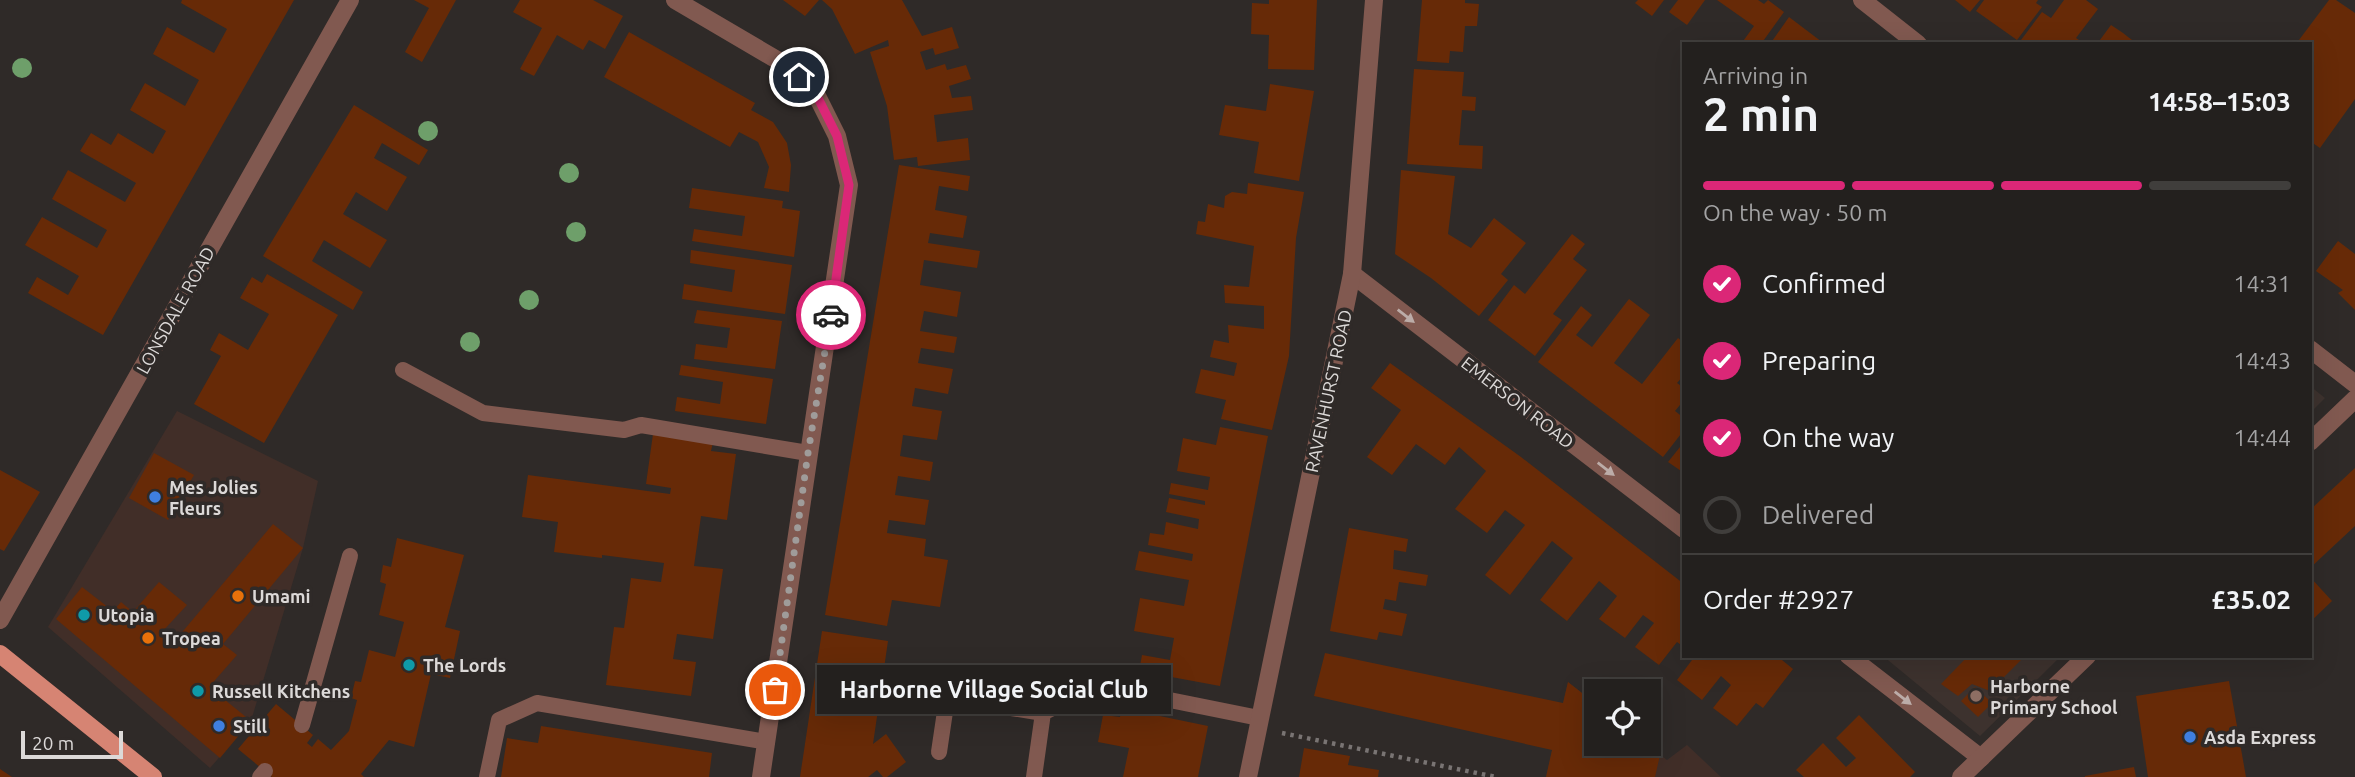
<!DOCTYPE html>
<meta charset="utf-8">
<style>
:root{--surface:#23201e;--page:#2b2827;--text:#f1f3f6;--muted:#a3a3a4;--line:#403e3c;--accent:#db2777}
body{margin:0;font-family:Ubuntu,sans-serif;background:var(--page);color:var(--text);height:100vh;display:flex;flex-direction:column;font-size:26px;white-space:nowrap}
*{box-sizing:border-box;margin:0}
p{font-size:23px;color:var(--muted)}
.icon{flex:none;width:38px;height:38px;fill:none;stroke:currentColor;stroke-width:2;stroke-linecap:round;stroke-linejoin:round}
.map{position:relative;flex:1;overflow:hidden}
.drawer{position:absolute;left:1682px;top:42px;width:630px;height:616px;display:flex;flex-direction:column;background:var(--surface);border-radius:0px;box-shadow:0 7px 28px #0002,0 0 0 2px var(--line)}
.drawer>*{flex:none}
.fabs{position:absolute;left:1584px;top:679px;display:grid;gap:14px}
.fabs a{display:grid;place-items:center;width:77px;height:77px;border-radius:0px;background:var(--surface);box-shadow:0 7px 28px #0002,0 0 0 2px var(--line);font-size:35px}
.scale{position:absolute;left:21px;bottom:18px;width:102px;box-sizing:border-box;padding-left:7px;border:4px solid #dcd9d8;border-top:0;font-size:19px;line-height:24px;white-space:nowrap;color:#dcd9d8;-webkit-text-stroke:5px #2f2a28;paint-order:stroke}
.pin{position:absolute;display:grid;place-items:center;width:60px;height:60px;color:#fff;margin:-30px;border:4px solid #fff;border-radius:50%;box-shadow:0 2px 7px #0007}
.courier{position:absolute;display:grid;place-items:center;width:70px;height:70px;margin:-35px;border:5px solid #db2777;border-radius:50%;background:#fff;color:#222;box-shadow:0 2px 9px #0007}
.bubble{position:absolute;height:49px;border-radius:0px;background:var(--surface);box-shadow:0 7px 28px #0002,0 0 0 2px var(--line);font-size:23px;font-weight:700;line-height:49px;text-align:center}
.headline em{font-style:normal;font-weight:700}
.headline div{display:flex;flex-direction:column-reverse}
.headline{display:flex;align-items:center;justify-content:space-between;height:119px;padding:0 21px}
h1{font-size:46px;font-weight:700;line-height:52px}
.bar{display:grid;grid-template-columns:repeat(4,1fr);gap:10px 7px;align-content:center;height:84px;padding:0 21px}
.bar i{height:9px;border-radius:5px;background:var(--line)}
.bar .on{background:var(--accent)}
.bar p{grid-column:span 4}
.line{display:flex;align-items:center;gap:18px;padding:0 21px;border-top:2px solid var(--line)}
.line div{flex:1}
ol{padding:0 21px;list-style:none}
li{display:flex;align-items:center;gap:21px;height:77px}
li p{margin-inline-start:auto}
li .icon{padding:7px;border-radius:50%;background:var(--accent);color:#fff;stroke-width:4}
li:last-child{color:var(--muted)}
li i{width:38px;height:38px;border:4px solid var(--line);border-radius:50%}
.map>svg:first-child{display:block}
.commercial{fill:#412e28}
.built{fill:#3d322e}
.building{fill:#672a07}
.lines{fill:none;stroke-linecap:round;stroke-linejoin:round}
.path{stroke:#797473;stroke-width:4.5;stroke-dasharray:3.5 5;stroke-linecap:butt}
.service{stroke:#815950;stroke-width:16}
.minor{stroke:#815950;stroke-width:18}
.primary{stroke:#d68473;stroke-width:18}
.tree{fill:#6e9f6a}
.oneway{fill:#bcaca8}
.done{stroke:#9f9c9a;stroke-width:7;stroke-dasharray:0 12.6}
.route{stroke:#db2777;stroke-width:9}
.shop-dot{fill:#3f7fe0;stroke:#2f2a28;stroke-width:2.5}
.food-dot{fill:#e8710a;stroke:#2f2a28;stroke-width:2.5}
.culture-dot{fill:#0f9aa8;stroke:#2f2a28;stroke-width:2.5}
.education-dot{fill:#8d6e63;stroke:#2f2a28;stroke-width:2.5}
.labels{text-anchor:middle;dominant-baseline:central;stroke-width:7;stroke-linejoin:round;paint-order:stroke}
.street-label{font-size:18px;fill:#dcd9d8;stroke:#2f2a28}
.poi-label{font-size:18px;font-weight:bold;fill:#dcd9d8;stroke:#2f2a28;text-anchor:start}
</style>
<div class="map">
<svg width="2355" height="777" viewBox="0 0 2355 777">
<rect width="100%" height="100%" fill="#2f2a28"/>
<!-- commercial -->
<g class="commercial">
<path d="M177,411L318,481L303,548L251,721L210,768L48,627Z"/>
<path d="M1568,682L1596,704V744H1646L1667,760L1687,745L1721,777H1546Z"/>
</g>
<!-- built -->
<g class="built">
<path d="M2310,386L2325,398L2310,413Z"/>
<path d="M1883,656H2061L1980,736Z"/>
</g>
<!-- building -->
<g class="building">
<path d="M182,0H294L103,335L28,293L37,277L68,295L79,276L25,245L42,217L97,248L107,230L52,199L68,170L125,202L136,183L80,151L91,133L111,145L118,133L153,154L166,131L130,110L145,83L185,106L199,80L153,54L167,27L214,53L227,29L181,3Z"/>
<path d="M414,0H456L422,62L405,52L429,8Z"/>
<path d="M520,0H593L623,16L605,49L589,40L583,50L557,35L534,76L520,69L542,28L513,12Z"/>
<path d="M783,0H819L805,16Z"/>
<path d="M822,0H902L922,36L952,27L959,48L935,55L933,48L920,52L926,70L945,64L947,70L966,65L971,79L949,86L952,98L971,96L973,110L934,115L937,142L968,138L970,160L918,166L917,157L894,160L887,106L870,52L889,46L888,40L855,54L832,9Z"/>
<path d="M1269,0H1317L1314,70L1268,69L1269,35L1251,34L1252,3L1269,4Z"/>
<path d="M1422,0H1465V3L1479,4L1477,26H1465L1463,52L1450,51L1449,63L1417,61Z"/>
<path d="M1638,0H1664L1652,16L1635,3Z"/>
<path d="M1678,0H1705L1687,25L1669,12Z"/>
<path d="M1717,0H1758L1764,4L1768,0L1784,12L1761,44H1741L1754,26Z"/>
<path d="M1955,0H1980L1970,12Z"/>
<path d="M1984,0H2038L2036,3L2042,7L2017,40L1976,11Z"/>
<path d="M2064,0H2086L2098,9L2076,38L2082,42L2081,44H2018L2042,12L2051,18Z"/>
<path d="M2329,0H2336L2355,13V99L2320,148L2310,141V44H2296Z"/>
<path d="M1789,17L1822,42L1821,44H1770Z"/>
<path d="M2111,25L2123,33L2137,44H2097Z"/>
<path d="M629,32L755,103L751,110L773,122L787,143L791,165L789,192L764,188L769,167L758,142L739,132L730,147L604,77Z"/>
<path d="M1414,69L1464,72L1462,96L1476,97L1475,111L1462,110L1459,145L1483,146L1482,169L1407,164Z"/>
<path d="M1270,84L1314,91L1299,181L1254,173L1259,142L1219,135L1225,105L1266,111Z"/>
<path d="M354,105L428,150L419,165L382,143L374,158L407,177L387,211L356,192L343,214L387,240L370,268L324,240L312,261L363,292L353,310L263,256Z"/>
<path d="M899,165L970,176L968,191L939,186L935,210L967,216L963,238L930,233L928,243L980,251L977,268L924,260L920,285L961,292L957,317L924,311L920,331L957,337L954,353L921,348L918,363L953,369L948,394L915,388L912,406L942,411L937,440L903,435L900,456L933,462L930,481L898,476L895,495L929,500L925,525L889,520L887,533L926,539L924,556L948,560L940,607L892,600L887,626L825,615Z"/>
<path d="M1401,170L1455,176L1448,234L1471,248L1494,218L1526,243L1501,274L1508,280L1479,316L1431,278L1395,254Z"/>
<path d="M1248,183L1304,192L1296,238L1289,356L1272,430L1221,419L1226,400L1195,393L1201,369L1234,376L1237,363L1210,357L1214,340L1229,343L1228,325L1264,329V306L1225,303L1224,285L1249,287L1254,246L1196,234L1198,221L1205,222L1208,204L1224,208L1225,196L1232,192L1247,194Z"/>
<path d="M692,188L783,201L782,208L800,211L794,257L692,241L694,229L742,236L745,216L689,208Z"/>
<path d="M1572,234L1585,244L1573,259L1587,270L1553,314L1562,320L1535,356L1488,320L1514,285L1525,294Z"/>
<path d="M2338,241L2355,254V310L2338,293L2343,290L2316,271Z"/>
<path d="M691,250L792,265L785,314L682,299L684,284L732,292L735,270L690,263Z"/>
<path d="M267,274L338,315L264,443L194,404L221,356L210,350L219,333L248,350L269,314L240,298L252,277L262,283Z"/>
<path d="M1629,299L1650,315L1614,363L1642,384L1678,338L1684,343V375L1677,383L1684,388V400L1675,411L1684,418V430L1663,457L1538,362L1581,306L1592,315L1576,335L1592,347Z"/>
<path d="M697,310L782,321L775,369L694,359L696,344L727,348L730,328L694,323Z"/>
<path d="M1390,363L1521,457L1684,584V647L1677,642L1659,665L1635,647L1654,623L1643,615L1625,638L1599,619L1617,596L1599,581L1567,621L1540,600L1573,558L1552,541L1510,595L1485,575L1525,525L1505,510L1487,533L1455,509L1486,471L1459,447L1445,465L1416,444L1392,475L1367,457L1401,410L1371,388Z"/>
<path d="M681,365L773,379L766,424L675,411L677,397L720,404L723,382L679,375Z"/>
<path d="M1220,427L1268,436L1220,686L1139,671L1142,655L1170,660L1174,638L1134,631L1140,598L1184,606L1189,580L1135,570L1139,551L1192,561L1193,554L1148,545L1150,533L1164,535L1166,522L1198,529L1199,519L1166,512L1169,498L1205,505V501L1169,494L1171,483L1208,490L1210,477L1177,471L1183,438L1216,445Z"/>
<path d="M653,434L713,442L711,451L736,454L727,520L701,516L694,566L723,569L713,639L677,634L673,659L696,662L691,696L606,685L614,627L624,628L631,578L661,582L664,563L602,555V558L554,552L558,522L522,517L528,475L670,494L671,488L646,484Z"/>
<path d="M1684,442V473L1668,462Z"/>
<path d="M154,453L194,475L168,520L129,498Z"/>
<path d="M2355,468V526L2310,568V510Z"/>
<path d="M0,470L40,492L4,551L0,549Z"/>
<path d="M273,524L303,548L223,644L237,655L209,687L251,721L220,758L56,619L82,587L113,611L121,602L133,612L159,582L187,605L161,633L173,643Z"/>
<path d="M1349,528L1408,539L1406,552L1394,550L1393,569L1428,575L1426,586L1399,582L1396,601L1385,599L1383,609L1407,614L1402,636L1379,632L1377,640L1330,631Z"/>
<path d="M397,538L464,555L445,627L460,631L450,678L431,674L414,747L389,740L361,774L364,777H272L238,749L276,704L313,735L307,743L312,747L318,739L331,750L349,731L357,700L351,698L355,681L361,682L369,650L395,657L404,622L379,615L386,584L380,582L383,565L391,567Z"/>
<path d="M2310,577L2332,601L2310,622Z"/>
<path d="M822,631L888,641L873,744L886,734L906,762L887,777H883L877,770L868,777H800Z"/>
<path d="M1325,653L1563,703L1568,682L1596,704V744H1646L1660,755L1655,777H1546L1552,750L1314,696Z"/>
<path d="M1695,656H1777L1793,669L1763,708L1756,703L1737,726L1713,708L1731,685L1721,676L1702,700L1677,680Z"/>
<path d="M1968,656H2025L1990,691L1972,684L1958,696L1941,684Z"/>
<path d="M2229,681L2246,777H2148L2136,696Z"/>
<path d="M1975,687L1992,703L1978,717L1961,701Z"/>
<path d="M1121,708L1208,726L1198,777H1123L1129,748L1098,742L1103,715L1120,717Z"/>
<path d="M1859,715L1915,772L1910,777H1804L1796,770L1823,743L1846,767L1856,758L1836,738Z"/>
<path d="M541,726L712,753L709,777H501L507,738L538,743Z"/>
<path d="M1304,748L1350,756L1348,765L1379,770L1378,777H1299Z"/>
<path d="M2134,767L2136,777H2085V776Z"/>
<path d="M0,769L12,777H0Z"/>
</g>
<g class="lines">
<!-- path -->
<path class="path" d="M1282,733L1496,777"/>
<!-- service -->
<g class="service">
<path d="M403,370L483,413L624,430L641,425L808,453"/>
<path d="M917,693L1043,713"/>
<path d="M302,725L350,556"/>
<path d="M939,752L947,698"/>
<path d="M260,777L265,771"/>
<path d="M487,777L499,720L537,703L767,742"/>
<path d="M1034,777L1043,713L1082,693L1110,688L1259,718"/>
</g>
<!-- minor -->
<g class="minor">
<path d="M675,0L784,64L814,90L837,136L849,185L761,777"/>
<path d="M1862,0L1918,44"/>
<path d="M1352,274L1684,529"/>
<path d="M2310,349L2355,384"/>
<path d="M2310,442L2355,399"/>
<path d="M0,620L350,0"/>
<path d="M1849,656L1981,758"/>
<path d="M1248,777L1352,274L1374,0"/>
<path d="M1961,777L2087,656"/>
</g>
<!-- primary -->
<path class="primary" d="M0,654L153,777"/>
</g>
<!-- trees -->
<g class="tree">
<circle cx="22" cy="68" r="10"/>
<circle cx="428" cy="131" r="10"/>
<circle cx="569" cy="173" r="10"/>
<circle cx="576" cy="232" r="10"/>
<circle cx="529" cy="300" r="10"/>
<circle cx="470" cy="342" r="10"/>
</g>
<!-- one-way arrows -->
<defs><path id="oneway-solid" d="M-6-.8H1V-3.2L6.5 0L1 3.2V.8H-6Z" transform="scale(1.75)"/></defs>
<g class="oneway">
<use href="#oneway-solid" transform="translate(1406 316) rotate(38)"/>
<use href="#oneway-solid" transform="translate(1606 469) rotate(38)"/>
<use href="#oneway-solid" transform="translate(1903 698) rotate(38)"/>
</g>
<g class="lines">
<!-- done -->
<path class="done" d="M775,690L808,453L831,315"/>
<!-- route -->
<path class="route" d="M799,77L814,90L837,136L849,185L831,315"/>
</g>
<!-- markers -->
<g class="shop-dot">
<circle cx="155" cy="497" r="7"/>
<circle cx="219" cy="726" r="7"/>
<circle cx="2190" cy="737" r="7"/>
</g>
<g class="food-dot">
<circle cx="238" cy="596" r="7"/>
<circle cx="148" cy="638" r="7"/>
</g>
<g class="culture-dot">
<circle cx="84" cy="615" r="7"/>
<circle cx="409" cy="665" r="7"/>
<circle cx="198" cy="691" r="7"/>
</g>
<circle class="education-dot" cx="1976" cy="696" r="7"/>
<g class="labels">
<!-- street labels -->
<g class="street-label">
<text transform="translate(175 310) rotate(-61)">LONSDALE ROAD</text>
<text transform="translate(1328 391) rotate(-78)">RAVENHURST ROAD</text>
<text transform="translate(1518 402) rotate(38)">EMERSON ROAD</text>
</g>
<!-- poi labels -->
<g class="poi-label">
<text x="169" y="487">Mes Jolies<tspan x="169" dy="21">Fleurs</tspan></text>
<text x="252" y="596">Umami</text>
<text x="98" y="615">Utopia</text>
<text x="162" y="638">Tropea</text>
<text x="423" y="665">The Lords</text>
<text x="1990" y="686">Harborne<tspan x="1990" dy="21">Primary School</tspan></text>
<text x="212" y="691">Russell Kitchens</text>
<text x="233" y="726">Still</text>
<text x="2204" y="737">Asda Express</text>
</g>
</g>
</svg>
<div class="fabs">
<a><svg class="icon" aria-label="locate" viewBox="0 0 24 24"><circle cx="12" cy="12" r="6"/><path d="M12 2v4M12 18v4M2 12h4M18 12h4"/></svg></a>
</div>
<div class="scale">20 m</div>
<div class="pin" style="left:775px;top:690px;background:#ea580c"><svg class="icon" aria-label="bag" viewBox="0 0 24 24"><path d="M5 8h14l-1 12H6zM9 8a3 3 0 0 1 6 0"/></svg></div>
<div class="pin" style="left:799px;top:77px;background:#1f2937"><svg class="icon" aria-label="home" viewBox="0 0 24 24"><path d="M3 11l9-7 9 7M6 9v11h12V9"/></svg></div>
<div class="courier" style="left:831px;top:315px"><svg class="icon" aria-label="car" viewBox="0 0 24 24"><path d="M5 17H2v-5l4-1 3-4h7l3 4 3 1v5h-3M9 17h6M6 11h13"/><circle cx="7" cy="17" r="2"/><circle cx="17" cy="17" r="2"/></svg></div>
<div class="bubble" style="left:817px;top:665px;width:354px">Harborne Village Social Club</div>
<section class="drawer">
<div class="headline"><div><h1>2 min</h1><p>Arriving in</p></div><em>14:58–15:03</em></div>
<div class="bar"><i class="on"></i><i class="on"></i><i class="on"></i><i></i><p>On the way · 50 m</p></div>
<ol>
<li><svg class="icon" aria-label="check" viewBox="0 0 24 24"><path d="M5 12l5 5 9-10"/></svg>Confirmed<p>14:31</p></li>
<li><svg class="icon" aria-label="check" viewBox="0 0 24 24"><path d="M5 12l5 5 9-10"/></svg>Preparing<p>14:43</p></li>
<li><svg class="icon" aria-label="check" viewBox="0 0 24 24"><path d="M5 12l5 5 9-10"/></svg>On the way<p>14:44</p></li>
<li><i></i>Delivered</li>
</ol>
<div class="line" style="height:91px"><div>Order #2927</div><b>£35.02</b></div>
</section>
</div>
